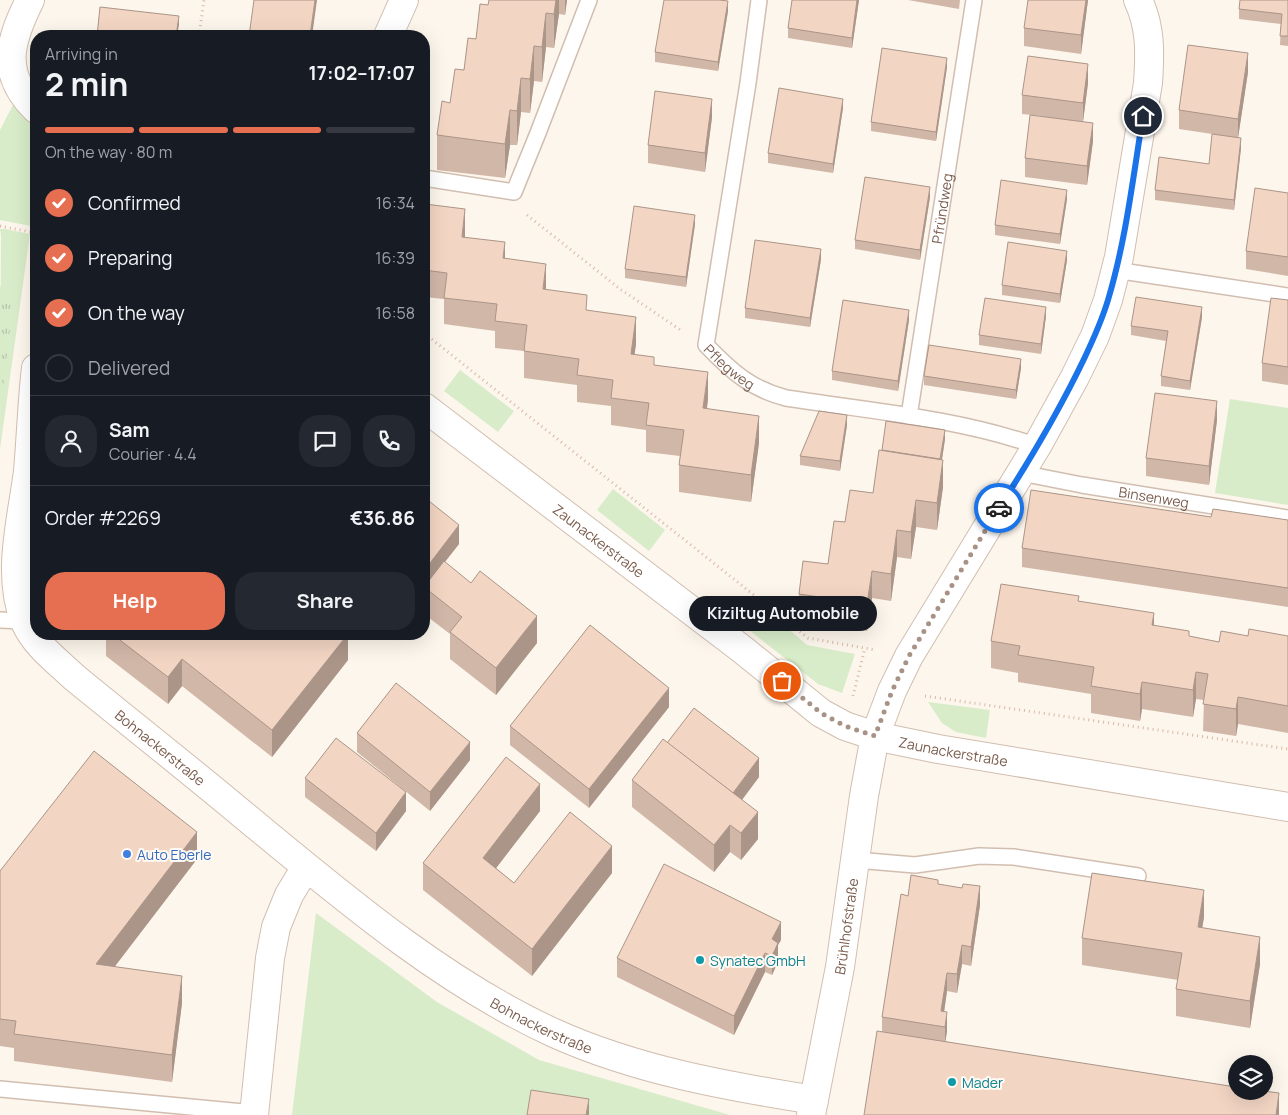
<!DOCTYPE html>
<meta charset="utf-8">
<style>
:root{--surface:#171b24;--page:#242831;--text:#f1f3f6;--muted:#9ea1a6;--line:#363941;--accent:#e76f51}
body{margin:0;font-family:Manrope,sans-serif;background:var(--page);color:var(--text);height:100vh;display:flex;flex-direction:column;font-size:19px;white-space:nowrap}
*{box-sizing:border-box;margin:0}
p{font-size:16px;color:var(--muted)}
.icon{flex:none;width:28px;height:28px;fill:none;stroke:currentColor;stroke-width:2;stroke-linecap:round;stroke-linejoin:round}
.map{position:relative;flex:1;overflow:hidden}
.sheet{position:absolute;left:30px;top:30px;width:400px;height:610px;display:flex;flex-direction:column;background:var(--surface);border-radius:20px;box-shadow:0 5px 20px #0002}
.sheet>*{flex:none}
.buttons{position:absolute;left:1228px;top:1055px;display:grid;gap:10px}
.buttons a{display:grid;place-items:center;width:45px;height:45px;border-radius:50%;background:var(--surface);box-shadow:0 5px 20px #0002;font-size:25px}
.pin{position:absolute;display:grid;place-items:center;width:42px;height:42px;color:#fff;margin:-21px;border:2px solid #fff;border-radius:50%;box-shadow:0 1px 5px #0007}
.courier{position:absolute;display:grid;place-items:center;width:50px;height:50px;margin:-25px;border:4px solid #1a73e8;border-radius:50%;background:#fff;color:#222;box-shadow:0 1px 6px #0007}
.bubble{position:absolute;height:35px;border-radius:18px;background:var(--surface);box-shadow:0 5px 20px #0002;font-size:16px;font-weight:700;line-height:35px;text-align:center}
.summary em{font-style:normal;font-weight:700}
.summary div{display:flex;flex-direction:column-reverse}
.summary{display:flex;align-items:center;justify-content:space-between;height:85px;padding:0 15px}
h1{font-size:32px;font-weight:700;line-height:38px}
.bar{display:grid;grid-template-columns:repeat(4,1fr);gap:8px 5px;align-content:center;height:60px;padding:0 15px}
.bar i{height:6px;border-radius:4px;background:var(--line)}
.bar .current{background:var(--accent)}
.bar p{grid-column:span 4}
.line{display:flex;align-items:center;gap:12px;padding:0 15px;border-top:1px solid var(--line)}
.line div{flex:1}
.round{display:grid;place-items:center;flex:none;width:52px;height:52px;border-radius:20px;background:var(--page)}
ol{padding:0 15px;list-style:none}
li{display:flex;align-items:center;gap:15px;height:55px}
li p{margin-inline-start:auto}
li .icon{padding:5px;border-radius:50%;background:var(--accent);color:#fff;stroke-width:4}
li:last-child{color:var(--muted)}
li i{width:28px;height:28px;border:2px solid var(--line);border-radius:50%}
.button{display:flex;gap:10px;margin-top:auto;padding:10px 15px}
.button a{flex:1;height:58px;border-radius:20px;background:var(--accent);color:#fff;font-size:20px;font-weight:700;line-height:58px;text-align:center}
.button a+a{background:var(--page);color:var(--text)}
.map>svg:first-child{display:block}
.green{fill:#d8ecc9}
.park{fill:url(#park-tufts)}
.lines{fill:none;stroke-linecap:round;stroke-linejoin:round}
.service-casing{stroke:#d1beb0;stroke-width:18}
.minor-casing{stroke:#d1beb0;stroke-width:30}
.path{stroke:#d9b8a5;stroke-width:3;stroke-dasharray:1 4;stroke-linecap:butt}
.service{stroke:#fff;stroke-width:15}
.minor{stroke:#fff;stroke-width:28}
.wall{fill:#d1b7a8}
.shaded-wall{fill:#aa9588}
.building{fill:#f3d5c3;stroke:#aa9588}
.done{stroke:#a89285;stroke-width:5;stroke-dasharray:0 9}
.route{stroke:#1a73e8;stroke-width:6}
.shop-dot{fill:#3f7fe0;stroke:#fffaf3;stroke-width:2}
.culture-dot{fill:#0f9aa8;stroke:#fffaf3;stroke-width:2}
.labels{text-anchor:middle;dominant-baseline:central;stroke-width:4;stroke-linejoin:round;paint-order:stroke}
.street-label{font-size:14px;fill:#7a5c4d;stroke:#fffaf3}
.shop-label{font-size:14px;fill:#366cbe;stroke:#fffaf3;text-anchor:start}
.culture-label{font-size:14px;fill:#0d838f;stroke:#fffaf3;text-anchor:start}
</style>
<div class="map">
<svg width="1288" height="1115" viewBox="0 0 1288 1115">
<defs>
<pattern id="park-tufts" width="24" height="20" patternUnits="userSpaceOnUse" patternTransform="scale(1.25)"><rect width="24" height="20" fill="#d8ecc9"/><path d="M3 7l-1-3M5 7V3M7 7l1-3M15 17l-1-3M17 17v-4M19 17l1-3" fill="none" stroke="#b4c2a5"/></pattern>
</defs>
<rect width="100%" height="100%" fill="#fdf6ec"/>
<!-- green -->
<g class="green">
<path d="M15,101L36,121V218L31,226L0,220V130Z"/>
<path d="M0,229H5L30,234L0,449L1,235Z"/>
<path d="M460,370L514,411L498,432L444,391Z"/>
<path d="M1230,399L1288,408V505L1215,493Z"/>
<path d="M613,489L665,530L649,551L597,510Z"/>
<path d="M757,602L807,645L855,654L842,693L818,684L740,623Z"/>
<path d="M928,702L990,710L986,738L956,732L942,723Z"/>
<path d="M316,913L437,1002L539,1060L730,1115H292Z"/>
</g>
<!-- park -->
<path class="park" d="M0,286L14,295L0,412Z"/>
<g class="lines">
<defs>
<g id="service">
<path id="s1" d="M759,0L748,83L706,345C731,371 751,389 786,398C870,411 957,418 1037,446"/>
<path d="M424,178L514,192L538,133L589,0"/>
<path d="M1115,270L1288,296"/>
<path id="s2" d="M909,416L974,0"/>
<path id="s3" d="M1021,473L1082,485L1288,518"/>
<path d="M0,620L25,621"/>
<path d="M856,860L915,865L979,856L1014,857L1138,876"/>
<path d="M0,1089L254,1113"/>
</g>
<g id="minor">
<path d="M30,0C9,42 0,74 36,109"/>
<path d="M388,36L404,0"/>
<path id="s4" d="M36,368C32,402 31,437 28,471C22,519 6,574 25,622C35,645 57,661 75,678C130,723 186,767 241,813C337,892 440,981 554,1033C636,1070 726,1086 814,1100"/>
<path id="s5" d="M424,407L743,650L821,713L845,726L875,736L938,749L1288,807"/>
<path d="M254,1115L270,958L276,927L289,895L306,867"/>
<path id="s6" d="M811,1115L840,967L864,796L875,736L892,691L909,656L1037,446L1075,377L1095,336L1108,300L1119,257L1148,83C1150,54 1151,27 1138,0"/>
</g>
</defs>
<!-- service casing -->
<use href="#service" class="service-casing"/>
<!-- minor casing -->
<use href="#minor" class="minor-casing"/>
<!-- path -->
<g class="path">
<path d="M199,36L204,0"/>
<path d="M527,215L620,289L682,331"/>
<path d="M0,226L36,233"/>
<path d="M424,333L808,638L876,650"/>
<path d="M853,696L865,648"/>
<path d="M925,696L1288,749"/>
</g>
<!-- service -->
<use href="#service" class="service"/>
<!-- minor -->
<use href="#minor" class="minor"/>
</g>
<!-- wall -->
<g class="wall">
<path d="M489,0H567L565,15L559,14L554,48L546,47L542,82L534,81L530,113L521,112L517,145H510L505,178L437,170V135L476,39L488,5Z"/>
<path d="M792,0H859L852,48L788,38V28Z"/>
<path d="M908,0H960L959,9Z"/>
<path d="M1088,0L1081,54L1024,46V28Z"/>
<path d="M1288,0V46L1280,45L1281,24L1239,19V9Z"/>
<path d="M728,11L718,71L655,62V52Z"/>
<path d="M947,67L936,141L871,131V122Z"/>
<path d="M1248,72L1238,138L1241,148L1234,210L1155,200V190L1209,164L1232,137L1179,129V110Z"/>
<path d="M1088,83L1083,121L1093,141L1087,185L1025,177V158L1042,116L1022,114V95Z"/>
<path d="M843,108L833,173L768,163V153Z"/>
<path d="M712,117L705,172L648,163V145Z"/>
<path d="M1288,193V276L1246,269V251Z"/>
<path d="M930,197L920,260L855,249V240Z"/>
<path d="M1067,199L1060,244L995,235V225Z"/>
<path d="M424,214L505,259L546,290L587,310L636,344L634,355L654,365L708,399L707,409L759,443L751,502L679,492V465L680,456L646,452V430L611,425V406L577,402V385L524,378V351L495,348V331L444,324V299L424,297Z"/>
<path d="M695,224L686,287L625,278V269Z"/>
<path d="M821,259L810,327L745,318V308Z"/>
<path d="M1067,260L1060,303L1002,295V285Z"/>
<path d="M1288,300V385L1262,381V363Z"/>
<path d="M1046,316L1041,354L979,345V335Z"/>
<path d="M1202,317L1190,390L1161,386V376L1166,341L1131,335V326Z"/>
<path d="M909,320L898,391L832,380V371Z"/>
<path d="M1021,368L1016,399L924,385V376Z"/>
<path d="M1217,420L1209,485L1146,476V458Z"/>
<path d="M847,425L840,471L800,465V456Z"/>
<path d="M945,439L942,459L943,487L937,530L916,527L911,559L897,557L891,601L872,598L867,631L799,621V594L828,564L845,522L873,493L882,450Z"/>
<path d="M424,497L459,544L445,562L537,643L496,695L450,659V634L424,614Z"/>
<path d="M1211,517L1288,520V607L1022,567V548Z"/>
<path d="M1079,601L1189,637L1219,642L1248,636H1288V733L1238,724L1236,736L1203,731L1204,700L1196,699L1193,717L1142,709L1140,721L1091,713V694L1018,682V673L991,668V641Z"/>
<path d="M106,634H348V660L272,757L182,686L168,704L106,656Z"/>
<path d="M669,707L589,808L510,745V726Z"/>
<path d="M357,733L470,760L430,811L357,752Z"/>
<path d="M667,743L759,777L742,800L758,839L741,860L730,852L714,872L632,807V780Z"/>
<path d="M305,778L406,811L376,851L305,797Z"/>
<path d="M540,811L496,868L514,883L612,873L532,976L423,890V863Z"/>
<path d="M197,859L115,966L182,1003L172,1082L14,1061V1048L0,1046V871Z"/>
<path d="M938,884L980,905L971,966L962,964L957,993L947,991L944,1012L947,1031L945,1041L1279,1115L882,1032V1017L908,896Z"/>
<path d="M1204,917L1202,928L1260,964L1250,1028L1176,1016V989L1178,980L1082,965V938Z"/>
<path d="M781,940L778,945V962L772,975L765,972L734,1035L617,977V958Z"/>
</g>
<!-- shaded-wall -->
<g class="shaded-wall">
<path d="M315,0H317L312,36H310Z"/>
<path d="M556,0H559V14L554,48V14Z"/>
<path d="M565,0H567L565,15Z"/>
<path d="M857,0H859L852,48V38Z"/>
<path d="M1086,0H1088L1081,54V35Z"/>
<path d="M728,1V11L718,71V62Z"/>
<path d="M546,13V47L542,82V47Z"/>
<path d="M179,16V25L177,36H176Z"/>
<path d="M534,46V81L530,113V79Z"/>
<path d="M1248,53V72L1238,138V119Z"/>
<path d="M947,58V67L936,141V132Z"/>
<path d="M1088,64V83L1083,122V103Z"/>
<path d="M521,78V112L517,145V111Z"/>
<path d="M712,99V117L705,172V153Z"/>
<path d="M843,99V108L833,173V164Z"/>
<path d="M510,110V145L505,178V144Z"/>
<path d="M1093,123V141L1087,185V166Z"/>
<path d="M1241,138V148L1234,210V200Z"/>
<path d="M930,187V197L920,260V250Z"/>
<path d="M1067,190V199L1060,244V234Z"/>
<path d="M465,209V236L462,264V237Z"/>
<path d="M695,215V224L686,287V277Z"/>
<path d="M505,242V269L503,258Z"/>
<path d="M821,249V259L810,327V318Z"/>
<path d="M1067,251V260L1060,303V294Z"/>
<path d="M546,264V291L543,289Z"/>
<path d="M1046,307V316L1041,354V344Z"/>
<path d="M1202,307V317L1190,390V381Z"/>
<path d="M909,310V320L898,391V381Z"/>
<path d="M636,317V344L631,381V354Z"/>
<path d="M1021,359V368L1016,399V390Z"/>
<path d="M708,372V399L703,435V408Z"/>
<path d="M1217,401V420L1209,485V466Z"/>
<path d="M847,415V425L840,471V461Z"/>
<path d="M759,416V443L751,502V475Z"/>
<path d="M945,430V439L938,486V476Z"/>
<path d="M943,460V487L937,530V503Z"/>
<path d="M916,500V527L911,559V532Z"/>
<path d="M459,525V544L425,587H424V590V571Z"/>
<path d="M897,530V557L891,601V574Z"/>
<path d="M872,571V598L867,631V604Z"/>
<path d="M1154,613V640L1152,625Z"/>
<path d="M537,616V643L496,695V668Z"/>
<path d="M348,634V660L272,757V730Z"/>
<path d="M182,659V686L168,704V677Z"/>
<path d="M1196,672V699L1193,717V690Z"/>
<path d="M1142,682V709L1140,721V694Z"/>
<path d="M669,688V707L589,808V789Z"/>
<path d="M1238,697V724L1236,736V709Z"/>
<path d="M470,742V760L430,811V792Z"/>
<path d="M759,758V777L729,817V799Z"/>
<path d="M540,784V811L483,885V858Z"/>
<path d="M406,792V811L376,851V833Z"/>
<path d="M758,812V839L741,860V833Z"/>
<path d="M730,825V852L714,872V845Z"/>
<path d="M197,832V859L96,991V964Z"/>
<path d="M612,846V873L532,976V949Z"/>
<path d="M980,886V905L971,966V947Z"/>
<path d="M1204,890V917L1198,954V927Z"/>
<path d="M781,922V940L778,945V962L772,975V939Z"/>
<path d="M1260,937V964L1250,1028V1001Z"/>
<path d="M962,945V964L957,993V974Z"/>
<path d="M765,953V972L734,1035V1016Z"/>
<path d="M947,973V991L942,1026L941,1011Z"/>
<path d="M182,976V1003L172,1082V1055Z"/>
<path d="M947,1012V1031L945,1045V1027Z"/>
<path d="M1279,1093V1115H1276Z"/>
<path d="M589,1099V1115H586Z"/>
</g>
<!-- building -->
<g class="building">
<path d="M254,0H315L310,36H249Z"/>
<path d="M489,0H556L554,14L546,13L542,47L534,46L530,79L521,78L517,111L510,110L505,144L437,135L442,101L450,103L455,69L464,70L468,38L476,39L480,4L488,5Z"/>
<path d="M664,0H719L728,1L718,62L655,52Z"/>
<path d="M792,0H857L852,38L788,28Z"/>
<path d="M1028,0H1086L1081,35L1024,28Z"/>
<path d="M1240,0H1288V36H1280L1282,14L1239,9Z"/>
<path d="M100,7L179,16L176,36H97Z"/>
<path d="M1188,45L1248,53L1238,119L1179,110Z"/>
<path d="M882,48L947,58L936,132L871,122Z"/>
<path d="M1028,56L1088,64L1083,103L1022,95Z"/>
<path d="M779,88L843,99L833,164L768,153Z"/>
<path d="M655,91L712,99L705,153L648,145Z"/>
<path d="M1030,115L1093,123L1087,166L1025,158Z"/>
<path d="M1212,134L1241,138L1234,200L1155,190L1159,157L1209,164Z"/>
<path d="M865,177L930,187L920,250L855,240Z"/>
<path d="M1001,180L1067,190L1060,234L995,225Z"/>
<path d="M1255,188L1288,193V257L1246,251Z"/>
<path d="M425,204L465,209L462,237L505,242L503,258L546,264L543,289L587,295L586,310L636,317L631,354L654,357V365L708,372L703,408L759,416L751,475L679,465L684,430L646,425L649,403L611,398L613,380L577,375L579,359L524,351L527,325L495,321L497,304L444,298L447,273L424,270V214Z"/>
<path d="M634,206L695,215L686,277L625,269Z"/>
<path d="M755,240L821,249L810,318L745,308Z"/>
<path d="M1008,242L1067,251L1060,294L1002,285Z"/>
<path d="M1136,297L1202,307L1190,381L1161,376L1168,331L1131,326Z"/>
<path d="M985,298L1046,307L1041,344L979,335Z"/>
<path d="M1271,298L1288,300V367L1262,363Z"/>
<path d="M843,300L909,310L898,381L832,371Z"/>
<path d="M929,345L1021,359L1016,390L924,376Z"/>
<path d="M1155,393L1217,401L1209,466L1146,458Z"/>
<path d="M819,411L847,415L840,461L800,456Z"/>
<path d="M886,421L945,430L940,459L882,450Z"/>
<path d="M879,450L943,460L937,503L916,500L911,532L897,530L891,574L872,571L867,604L799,594L803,561L828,564L834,521L845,522L850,490L873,493Z"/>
<path d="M1031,490L1211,517L1213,509L1288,520V588L1022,548Z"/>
<path d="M424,497L459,525L424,571Z"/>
<path d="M444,561L471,583L480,571L537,616L496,668L450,632L462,617L424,587Z"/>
<path d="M1001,584L1079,596L1078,601L1154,613L1152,625L1189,631V636L1219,642L1221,631L1248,636L1249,629L1288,636V706L1238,697L1236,709L1203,704L1208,674L1196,672L1193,690L1142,682L1140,694L1091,686L1094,667L1018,655L1020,646L991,641Z"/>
<path d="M590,625L669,688L589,789L510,726Z"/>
<path d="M112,634H348L272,730L182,659L168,677Z"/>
<path d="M396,683L470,742L430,792L357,733Z"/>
<path d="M694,708L759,758L733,793L667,743Z"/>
<path d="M336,738L406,792L376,833L305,778Z"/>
<path d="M663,739L758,812L741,833L730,825L714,845L632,780Z"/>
<path d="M94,751L197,832L96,964L182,976L172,1055L14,1034L16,1021L0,1019V871Z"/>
<path d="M506,757L540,784L483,858L514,883L570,812L612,846L532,949L423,863Z"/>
<path d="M664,864L781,922L772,939L778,943L772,956L765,953L734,1016L617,958Z"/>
<path d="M1092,873L1204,890L1198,927L1260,937L1250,1001L1176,989L1182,953L1082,938Z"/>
<path d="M911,875L938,880V884L962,888L963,884L980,886L971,947L962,945L957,974L947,973L941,1011L947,1012L945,1027L882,1017L901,894L908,896Z"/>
<path d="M877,1031L1236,1087V1091H1264L1279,1093L1276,1115H864Z"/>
<path d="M531,1090L589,1099L586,1115H527Z"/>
</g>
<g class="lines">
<!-- done -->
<path class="done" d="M782,681L821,713L845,726L875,736L892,691L909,656L999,508"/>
<!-- route -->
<path class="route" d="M999,508C1030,460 1059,411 1084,359C1093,340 1102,320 1108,300C1126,240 1133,177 1143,116"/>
</g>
<!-- markers -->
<circle class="shop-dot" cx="127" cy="854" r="5"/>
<g class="culture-dot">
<circle cx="700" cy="960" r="5"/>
<circle cx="952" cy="1082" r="5"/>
</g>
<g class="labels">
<!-- street labels -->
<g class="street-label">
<text stroke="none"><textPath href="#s2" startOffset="210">Pfründweg</textPath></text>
<text stroke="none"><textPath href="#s1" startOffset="381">Pflegweg</textPath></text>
<text stroke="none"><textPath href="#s3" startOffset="135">Binsenweg</textPath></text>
<text stroke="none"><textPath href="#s5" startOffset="220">Zaunackerstraße</textPath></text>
<text stroke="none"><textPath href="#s4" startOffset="442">Bohnackerstraße</textPath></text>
<text stroke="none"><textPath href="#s5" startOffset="640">Zaunackerstraße</textPath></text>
<text stroke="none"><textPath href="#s6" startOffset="192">Brühlhofstraße</textPath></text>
<text stroke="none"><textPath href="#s4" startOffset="915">Bohnackerstraße</textPath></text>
</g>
<!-- shop labels -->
<g class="shop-label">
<text x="137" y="854">Auto Eberle</text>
</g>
<!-- culture labels -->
<g class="culture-label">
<text x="710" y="960">Synatec GmbH</text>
<text x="962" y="1082">Mader</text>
</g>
</g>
</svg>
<div class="buttons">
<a><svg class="icon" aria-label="layers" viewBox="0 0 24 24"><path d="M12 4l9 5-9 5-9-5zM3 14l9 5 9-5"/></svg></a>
</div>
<div class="pin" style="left:782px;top:681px;background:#ea580c"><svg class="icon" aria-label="bag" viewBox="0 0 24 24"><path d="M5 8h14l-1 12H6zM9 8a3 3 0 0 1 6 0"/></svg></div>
<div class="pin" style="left:1143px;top:116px;background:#1f2937"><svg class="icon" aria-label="home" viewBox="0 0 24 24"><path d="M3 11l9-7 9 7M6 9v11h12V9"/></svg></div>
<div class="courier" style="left:999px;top:508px"><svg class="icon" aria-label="car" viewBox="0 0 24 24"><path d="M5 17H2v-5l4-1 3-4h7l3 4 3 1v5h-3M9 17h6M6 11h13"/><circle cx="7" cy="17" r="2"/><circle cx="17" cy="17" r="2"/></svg></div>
<div class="bubble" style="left:689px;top:596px;width:188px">Kiziltug Automobile</div>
<section class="sheet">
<div class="summary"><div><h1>2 min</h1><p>Arriving in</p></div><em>17:02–17:07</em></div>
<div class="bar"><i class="current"></i><i class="current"></i><i class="current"></i><i></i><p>On the way · 80 m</p></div>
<ol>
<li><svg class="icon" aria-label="check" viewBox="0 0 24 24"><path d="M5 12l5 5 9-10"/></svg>Confirmed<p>16:34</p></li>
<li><svg class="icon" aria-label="check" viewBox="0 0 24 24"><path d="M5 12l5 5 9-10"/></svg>Preparing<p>16:39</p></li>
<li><svg class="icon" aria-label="check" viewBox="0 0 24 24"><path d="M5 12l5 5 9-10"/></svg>On the way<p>16:58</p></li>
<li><i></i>Delivered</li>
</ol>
<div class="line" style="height:90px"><a class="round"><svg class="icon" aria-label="person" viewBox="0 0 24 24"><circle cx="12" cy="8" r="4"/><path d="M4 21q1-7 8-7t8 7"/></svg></a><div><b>Sam</b><p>Courier · 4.4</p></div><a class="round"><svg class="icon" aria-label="chat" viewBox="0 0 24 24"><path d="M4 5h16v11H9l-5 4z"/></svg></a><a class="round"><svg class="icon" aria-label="phone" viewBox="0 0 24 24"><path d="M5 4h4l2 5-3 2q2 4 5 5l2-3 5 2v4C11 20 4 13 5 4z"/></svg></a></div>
<div class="line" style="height:65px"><div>Order #2269</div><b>€36.86</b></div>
<div class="button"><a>Help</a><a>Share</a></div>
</section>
</div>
